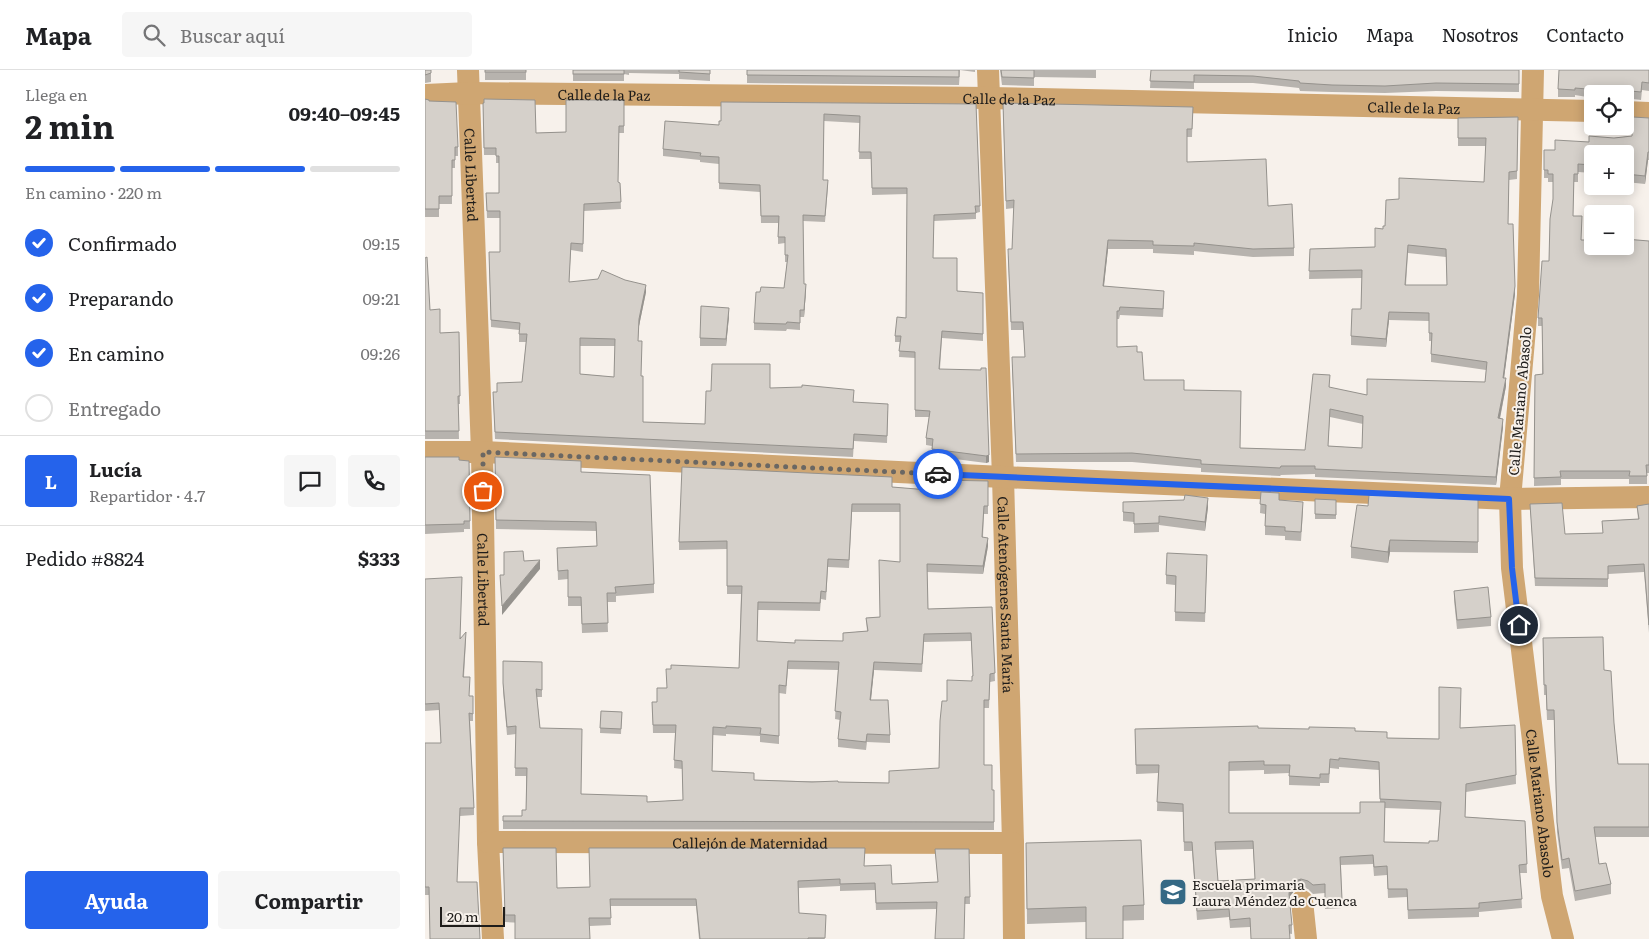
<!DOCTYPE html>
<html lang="es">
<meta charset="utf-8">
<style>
:root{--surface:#fff;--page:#f6f6f6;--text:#202124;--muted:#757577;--line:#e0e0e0;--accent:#2563eb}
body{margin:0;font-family:Literata,serif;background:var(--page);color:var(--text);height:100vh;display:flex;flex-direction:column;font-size:19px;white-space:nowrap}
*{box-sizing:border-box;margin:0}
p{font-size:16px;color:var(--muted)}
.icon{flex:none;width:28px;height:28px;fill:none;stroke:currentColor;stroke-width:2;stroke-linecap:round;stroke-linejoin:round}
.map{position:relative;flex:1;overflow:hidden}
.sheet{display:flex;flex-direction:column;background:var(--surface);width:425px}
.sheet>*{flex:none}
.buttons{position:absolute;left:1159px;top:15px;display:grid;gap:10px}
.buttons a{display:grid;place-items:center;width:50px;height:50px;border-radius:5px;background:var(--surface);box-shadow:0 2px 12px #0003;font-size:25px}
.scale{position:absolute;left:15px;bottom:12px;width:65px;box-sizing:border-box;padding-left:5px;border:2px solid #1e1c1a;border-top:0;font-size:14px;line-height:18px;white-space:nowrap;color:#1e1c1a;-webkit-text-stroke:4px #f7f1eb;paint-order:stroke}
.pin{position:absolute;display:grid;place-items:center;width:42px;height:42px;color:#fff;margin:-21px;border:2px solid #fff;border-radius:50%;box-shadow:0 1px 5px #0007}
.courier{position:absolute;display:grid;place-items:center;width:50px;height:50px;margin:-25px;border:4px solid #2563eb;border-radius:50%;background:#fff;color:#222;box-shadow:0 1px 6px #0007}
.overview em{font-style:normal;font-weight:700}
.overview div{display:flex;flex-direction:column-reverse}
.overview{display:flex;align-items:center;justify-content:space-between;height:85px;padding:0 25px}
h1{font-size:32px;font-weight:700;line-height:38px}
.bar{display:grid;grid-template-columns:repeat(4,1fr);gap:8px 5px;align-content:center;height:60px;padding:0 25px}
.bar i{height:6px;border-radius:4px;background:var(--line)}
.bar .current{background:var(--accent)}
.bar p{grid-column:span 4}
.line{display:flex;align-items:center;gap:12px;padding:0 25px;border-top:1px solid var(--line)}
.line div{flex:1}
.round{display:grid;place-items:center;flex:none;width:52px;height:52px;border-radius:5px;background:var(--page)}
ol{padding:0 25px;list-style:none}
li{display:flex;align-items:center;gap:15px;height:55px}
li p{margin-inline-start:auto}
li .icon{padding:5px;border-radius:50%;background:var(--accent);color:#fff;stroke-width:4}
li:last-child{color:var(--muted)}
li i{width:28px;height:28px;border:2px solid var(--line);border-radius:50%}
.primary-button{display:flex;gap:10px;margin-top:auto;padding:10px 25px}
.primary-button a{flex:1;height:58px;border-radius:5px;background:var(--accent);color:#fff;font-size:20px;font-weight:700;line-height:58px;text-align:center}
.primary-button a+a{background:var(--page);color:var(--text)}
header{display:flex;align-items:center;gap:30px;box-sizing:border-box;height:70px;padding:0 25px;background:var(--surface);border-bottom:1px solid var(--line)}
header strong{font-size:24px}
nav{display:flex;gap:28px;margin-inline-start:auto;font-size:18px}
.search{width:350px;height:45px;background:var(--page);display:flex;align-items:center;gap:12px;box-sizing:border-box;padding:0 18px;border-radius:5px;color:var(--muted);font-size:19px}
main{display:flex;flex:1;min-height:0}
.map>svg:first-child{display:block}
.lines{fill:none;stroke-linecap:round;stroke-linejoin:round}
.minor{stroke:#cfa672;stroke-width:22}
.wall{fill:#b7b3ae;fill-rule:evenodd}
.shaded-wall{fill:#95928d}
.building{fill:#d5d0ca;stroke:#95928d;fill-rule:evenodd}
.done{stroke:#6a6763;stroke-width:5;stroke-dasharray:0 9}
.route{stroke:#2563eb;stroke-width:6}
.labels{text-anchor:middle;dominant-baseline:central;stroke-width:4;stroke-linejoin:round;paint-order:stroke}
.street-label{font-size:14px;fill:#1e1c1a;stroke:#f7f1eb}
.poi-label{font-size:14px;fill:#1e1c1a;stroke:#f7f1eb;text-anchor:start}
</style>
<header>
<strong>Mapa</strong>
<div class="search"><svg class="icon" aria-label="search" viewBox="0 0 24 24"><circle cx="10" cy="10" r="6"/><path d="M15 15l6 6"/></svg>Buscar aquí</div>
<nav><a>Inicio</a><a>Mapa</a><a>Nosotros</a><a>Contacto</a></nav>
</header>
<main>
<section class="sheet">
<div class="overview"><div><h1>2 min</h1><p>Llega en</p></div><em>09:40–09:45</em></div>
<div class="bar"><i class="current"></i><i class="current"></i><i class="current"></i><i></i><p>En camino · 220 m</p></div>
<ol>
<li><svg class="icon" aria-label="check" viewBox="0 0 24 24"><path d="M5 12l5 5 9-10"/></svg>Confirmado<p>09:15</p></li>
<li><svg class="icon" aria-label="check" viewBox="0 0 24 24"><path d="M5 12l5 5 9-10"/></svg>Preparando<p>09:21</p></li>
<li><svg class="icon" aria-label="check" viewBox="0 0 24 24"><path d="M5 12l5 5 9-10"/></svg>En camino<p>09:26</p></li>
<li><i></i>Entregado</li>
</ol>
<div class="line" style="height:90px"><b class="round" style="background:var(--accent);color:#fff">L</b><div><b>Lucía</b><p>Repartidor · 4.7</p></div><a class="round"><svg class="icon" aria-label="chat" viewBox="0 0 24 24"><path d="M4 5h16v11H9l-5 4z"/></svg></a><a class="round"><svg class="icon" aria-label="phone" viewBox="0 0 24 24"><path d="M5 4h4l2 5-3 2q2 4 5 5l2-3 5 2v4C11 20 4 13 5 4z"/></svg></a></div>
<div class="line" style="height:65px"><div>Pedido #8824</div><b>$333</b></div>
<div class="primary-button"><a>Ayuda</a><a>Compartir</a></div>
</section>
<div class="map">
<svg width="1224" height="869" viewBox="0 0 1224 869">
<rect width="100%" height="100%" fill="#f7f1eb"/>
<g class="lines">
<!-- minor -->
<g class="minor">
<path id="s1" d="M43,0L57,382L63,772L68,869"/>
<path id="s2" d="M563,0L578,407L588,773L589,869"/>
<path id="s3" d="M1108,0L1103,225L1085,429L1087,498L1127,826L1138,869"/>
<path id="s4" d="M0,25L44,23L564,28L1168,41"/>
<path d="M1200,42L1224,43"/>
<path d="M0,382H57L578,407L1085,429L1224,427"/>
<path id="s5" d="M63,772L588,773"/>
<path d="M877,831L881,869"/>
</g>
</g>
<!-- wall -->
<g class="wall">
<path d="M0,0H6V12L0,13Z"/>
<rect x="60" y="0" width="41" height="10"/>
<path d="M148,0H285V11L254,9V4L204,3V5L199,4V11H148Z"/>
<path d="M322,0H550V2L535,0L534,15L322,13Z"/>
<path d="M575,0H671V8L609,7V16L577,15Z"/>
<path d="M726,0H1094V22L1011,21L960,23L907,22L875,21L874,18L828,13H769V19L725,18Z"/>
<path d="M1224,0V21L1217,20L1216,30L1200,28V24H1168V25L1162,24V27L1150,25V27H1133V19Z"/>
<path d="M0,29L4,31L33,77V86H30V98H27V134H14V147H0Z"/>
<path d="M199,30V63H194L193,112L195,113L196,139L159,141L158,182L146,180L144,212L221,222L214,256L213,271L216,306L218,352L280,354L286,321L345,318L429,327L428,332L463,341L462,373L429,371L428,387L70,369L68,322H72L97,312L101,272H94V260L66,257L64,182H75V148H62L61,123H74V93H71V85H59L58,33L111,63L141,62ZM155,276H190L189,307L155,304Z"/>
<path d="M551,34L555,142L551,143V149L509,151L508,188L532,221L558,223V271L517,268L515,299L564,392L561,393L507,386V376L501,375V368L504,347H490V288L474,287L475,272H470V266L481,248L482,124L447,125L446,89H434L435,53L399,51L398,110L403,117L400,152L378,151L379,214L381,220L379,247H375V260L362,259L361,261L329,260V253L335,222L359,218L362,192H360V173L353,174V153H336L335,122L294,119V94L275,92V90L238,86V79L294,55V51Z"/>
<path d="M768,37L767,67H762V92L843,136L869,178V186L828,187L769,181V185L728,183V179H683L679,216L739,230L738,247L695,245L694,249H692V277L712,282L719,310L759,320L815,378L880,380L905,313L904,318L942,325L1060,312L1061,300L1006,292V271H1004V251L964,250L961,277L926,275V266L936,239L937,208L884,209L885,179L950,177L958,159L974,129L1059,112L1061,76H1033V48L1093,47L1092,109L1084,110L1083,154L1090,224L1079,308L1081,316L1075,349L1078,357L1071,415L890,407V404L856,405L855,406L776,402V398L707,392H591L587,295L600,287L598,260H586L583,187L587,179L589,138L581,139L578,41ZM983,183L1021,187L1022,215H981ZM905,347L938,354L937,378L903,376Z"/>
<path d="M1224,48V90H1223L1220,114L1201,112V106L1200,105V84H1168V103L1153,102V112H1149L1148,146L1156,170L1224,171V403H1222V414H1204V409H1136V415L1109,416L1110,305L1117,304V256H1113V248L1124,191L1128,129V112H1123V108H1119V80H1130L1164,72L1189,68L1207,66Z"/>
<path d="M0,188L5,240L15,263L34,262L35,334H33L34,369H0Z"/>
<path d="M304,246L301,276H275V268Z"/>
<path d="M0,387L44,391L45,459H39V462L0,464Z"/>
<path d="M70,387L156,402L229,514V523L191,526V532H182L183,562L157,563L156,536H143V509L133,510L132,478L172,476L171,461L71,459Z"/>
<path d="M563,411V444H559L558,467L563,476L558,504L502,502L503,539L567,537L570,611L565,612L564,638H559V695L567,720H569V760L78,759V746H97L101,740V706H90L91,664L82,665L78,621V591L117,592V627H112L115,658L156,724L222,732L258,730L257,699L249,698L250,663H228L227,632H232L241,618L314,598L316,524H302V479L254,480V472L467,417L504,420L514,416ZM427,442H475V492L455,547L441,548L442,561L418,563V571L370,573L332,571L333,540L395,541L396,529L401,530L403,497L424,498ZM546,571L548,606L547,611L522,631L514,698L464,713L329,710L287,701L288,665L301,666V664L335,666V672L354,674V623L361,624L363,599L413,600L410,649L415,650L413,669V677L441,680L442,672L465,673V665L446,630L449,600L497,602L499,572Z"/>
<path d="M836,422L878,441L876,471L860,470V466L840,465V444L835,443Z"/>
<path d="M890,429L911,430V449H890Z"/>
<path d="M1053,429V483L965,482L963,493L926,488V477L943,436Z"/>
<path d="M698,432L783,437L780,461L734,455V462L709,463V452L698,451Z"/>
<path d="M1105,434L1140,464L1178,463L1177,451L1213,449L1212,436L1224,434V563L1219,502L1183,504V517L1110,516Z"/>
<path d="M782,485L780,552L750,551V515L741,514V505Z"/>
<path d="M0,509L36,568L41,570L39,607L44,626H48V651H45L49,738V745L35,746L4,825H0V673H16L14,640L0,641Z"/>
<path d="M1029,521L1066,547V556L1032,559L1029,530Z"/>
<path d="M1118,568L1179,600L1189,653L1193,694H1224V767H1170L1174,794L1186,814V824L1150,831L1144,798L1137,799L1132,762L1129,650H1122L1121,625H1119Z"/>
<path d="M176,641L197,642L196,664L175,663Z"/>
<path d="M1090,655L1091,714L1041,722L1040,747L1100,751L1102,803H1095L1097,838L1054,842V847L983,849L982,827L963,828L962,805L949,806L948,794L916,795L917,838L900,839V823L888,824L883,819L876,818L870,820L865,826L864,829L867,855V864L825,857L805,858L804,847L772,850L767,781H759L758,742L732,741L733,703L711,704L710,659L833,658L930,661L962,668L1014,669L1035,658ZM914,697L954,700L955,732L935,743H804V701L839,700V704L864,703V715L895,716V713H904L905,698L914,699ZM960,738L1015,740L1013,771L1004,773L959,772ZM828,779L830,809L793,811L790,780Z"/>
<path d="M601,773L719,835V850L602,854Z"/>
<path d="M78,778L132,818L165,817L439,796L467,814L513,812L510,779H544L545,834H540L512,839L451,840L450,820L415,821V816L374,818V843L400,869H274L271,836H185L186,855L165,856L80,852Z"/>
</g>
<!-- shaded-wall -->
<g class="shaded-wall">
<path d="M1223,82V90L1220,114V106Z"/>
<path d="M683,170V179L678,224V216Z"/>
<path d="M381,214V220L379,247V240Z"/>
<path d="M221,215V222L214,256V249Z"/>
<path d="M1090,216V224L1078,316V308Z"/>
<path d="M304,238V246L301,276V269Z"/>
<path d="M964,242V250L961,277V269Z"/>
<path d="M1081,308V316L1073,357V348Z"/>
<path d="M1078,349V357L1071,415V407Z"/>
<path d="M564,385V392L561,393V386Z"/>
<path d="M783,428V437L780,461V452Z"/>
<path d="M563,468V476L558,504V496Z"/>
<path d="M965,470V482L963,493V482Z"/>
<path d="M115,490V499L77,545V536Z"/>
<path d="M449,592V600L445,638V630Z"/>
<path d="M876,809V818L870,820L865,826L864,832L865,817L870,811Z"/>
</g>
<!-- building -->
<g class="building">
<path d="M0,0H6V3L0,5Z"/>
<rect x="60" y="0" width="41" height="2"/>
<rect x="148" y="0" width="51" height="4"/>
<path d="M254,0H285V4L254,2Z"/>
<path d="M322,0H534V7L322,5Z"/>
<path d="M576,0H609V8L577,7Z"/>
<path d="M726,0H1094V14L1011,13L960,16L907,15L875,13L874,11L828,6L769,5V12L725,11Z"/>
<path d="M1134,0H1224V13L1217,12L1216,22L1162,17V19L1150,18V20L1133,19Z"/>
<path d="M0,29L4,30V31L31,32L33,77H30V90H27V126H14V139H0Z"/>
<path d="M59,29L110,30L111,63L141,62V30H199V56H194L193,112L195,113L196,132L159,134L158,174L146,173L144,212L173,209L177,200L200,210L221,215L214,249L213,271H217L216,306H218V352L280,354L281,321H286L287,294H345V318L377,317V315L429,320L428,332L463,334L462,366L429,364L428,379L70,362L68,322H72V313L97,312L102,264H94L95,253L66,250L64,182H75V141H62L61,123H74V86H71V78H59L58,33H59ZM155,268L190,269L189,307L155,304Z"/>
<path d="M296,32L551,34L555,136H550L551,143L509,145L508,188H532V221L558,223V264L517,261L514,299L556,300V298H561L564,385L561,386L507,379L508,369L501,368L505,341L490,340V282L474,281L476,266H470L472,247L481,248L482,118H447L446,82H434L435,46L399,44L398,110H403L400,146L378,145L379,214H381L379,240H375V253L362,252L361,254L329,253L331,222H335L336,217L359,218L363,185H360V167H353L354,146H336L335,115L294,113V87L275,86L276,83L238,79L240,51L294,55V51H296Z"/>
<path d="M578,33L768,37L767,59H762V92L841,89L843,136L867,134L869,178L828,179L769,173V176L728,175V171L683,170L678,216L739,221L738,239L695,237L694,241H692V277L712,276V282H717L719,310H759V320L816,321L815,378L880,380L888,304L905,305L904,317L942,325V309L1060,312L1062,292L1006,284L1007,263H1004V243L964,242L961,269L926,266L927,239H936L937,200L884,201L885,179L950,177V158L958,159V156H960L961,130L974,129V108L1059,112L1061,68H1033V48L1093,47L1092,101L1084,102L1083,154H1088L1090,216L1078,308H1081L1073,348L1078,349L1071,407L890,399V396H856L855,398L776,394V390L707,383L591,384L587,287H600L598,252H586L583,179H587L589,130L581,131ZM983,175L1021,179L1022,215H980ZM905,339L938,346L937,378L903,376Z"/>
<path d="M1208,47L1224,48V82H1223L1220,106L1201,104L1202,98L1200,97V84H1168V95L1153,94V104H1149L1148,146H1157L1156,170H1168V176H1200V169L1224,171V395H1221L1222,406H1204L1205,401H1135L1136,407L1109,408L1110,305L1118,304L1117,248H1113L1117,191H1124L1125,149L1128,129V104H1123V100H1119V80H1130V70L1164,72V66L1189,68L1207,66Z"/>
<path d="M2,187L5,240L15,239V263L34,262L35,326H33L34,361H0V188Z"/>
<path d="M276,236L304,238L301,269L275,268Z"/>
<path d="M0,387H34V390L44,391L45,451H39V454L0,455Z"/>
<path d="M70,387L156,391V402L225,405L229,514L190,517L191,523H182L183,553L157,554L156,527H143V500L133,501L132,478L172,476L171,452L71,450Z"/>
<path d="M257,397L467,407V417L504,420V416H514V410L563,411V436H559L557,467L563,468L558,496L502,494L503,539L567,537L570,603L565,604L564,630H559V695H567V720H569V752L78,751V746H97V740H101L102,698H90L91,656L82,657L78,613V591L117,592V620L111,619L115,658L157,659L156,724L222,726V732L258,730L257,691L249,690L251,655H228L227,632H232V618H242L241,599H246V595L314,598L317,516H302V471L254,472ZM427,434H475V492L454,490L455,547L441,548L443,561L418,563V571L370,570V573L332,571L333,532L395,533L396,521L401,522L403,489L424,490ZM546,563L548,606H547V611L522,610V631H517L515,651L514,698L464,701V713L413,712V711L387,712L329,710V703L287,701L288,657L301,658V656L336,658L335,664L354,666V615L361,616L363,591L414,592L410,641L416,642L413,669L441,672L442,664L465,665L463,630H445L449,592L497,594L499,564Z"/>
<path d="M836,422L854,423V430L878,432L876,462L860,461V457L840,456L841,435L835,434Z"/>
<path d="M760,425L783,428L780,452L734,446V453L709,454V443L698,442V432L759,430Z"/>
<path d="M944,425L1053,429V472L965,470L963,482L926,477L932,435L943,436Z"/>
<path d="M890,429L911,430V445L890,444Z"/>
<path d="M1137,433L1140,464L1178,463L1177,451L1214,449L1212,436L1224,434V555L1219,494L1183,496V509L1110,508L1105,434Z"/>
<path d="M98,481L99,491L115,490L77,536L75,505H79V482Z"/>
<path d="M742,483L782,485L780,543L750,542L751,506L741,505Z"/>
<path d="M37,507L35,569L41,562L38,607H45L44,626H48V644L44,643L49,738H35L32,812H52L55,869H5L4,817H0V673H16L14,633L0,634V509Z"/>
<path d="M1063,517L1066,547L1032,550L1029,521Z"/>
<path d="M1178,567L1179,600L1186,601L1189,653L1193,694H1224V757H1169L1174,794L1181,793L1186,814L1150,821L1144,788L1137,790L1132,752L1129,640H1122L1121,615H1119L1118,568Z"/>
<path d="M1014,617L1036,618L1035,658L1090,655L1091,705L1041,714L1040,747L1100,751L1102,794L1094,795L1097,829L1054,833V838L983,840L982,819H963L962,796L949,797L948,785L915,787L917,829L900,830V814L888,815L883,811L876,809L870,811L865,817L864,824L867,855H864L865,869H826L825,848L805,850L804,839L772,841L767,772H759L758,734L732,732L734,695H711L710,659L833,656V658L884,659V657L930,658V661L962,662V668L1014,669ZM914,688L954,692L955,729L1016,732L1013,771H1004V773L959,772L960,732H935V743H804V692L839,691V695H865L864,706L895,708V704H904L905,689L914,690ZM828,771L830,809L793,811L790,772Z"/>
<path d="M176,641L197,642L196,659L175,658Z"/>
<path d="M716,770L719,835L698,836V869H661V837L602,839L601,773Z"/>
<path d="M78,778H131L132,818L165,817L164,778H440L439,796L466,795L467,814L513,812L510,779H544L545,827H540L539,869H510L512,832L451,833L450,813L415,814V809L373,811L374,843L401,845L400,868H383V869H275L271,829H185L186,848H164L165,869H90V845H80Z"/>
</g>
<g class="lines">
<!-- done -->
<path class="done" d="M58,421V382L513,404"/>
<!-- route -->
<path class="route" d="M513,404L1084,429L1087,498L1094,555"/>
</g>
<!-- icons -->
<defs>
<symbol id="school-square" viewBox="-11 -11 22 22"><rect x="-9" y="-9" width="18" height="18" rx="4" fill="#356985" stroke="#f7f1eb"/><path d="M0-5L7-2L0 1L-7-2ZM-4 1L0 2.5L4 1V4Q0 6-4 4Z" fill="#fff"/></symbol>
</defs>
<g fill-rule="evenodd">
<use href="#school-square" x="732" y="806" width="32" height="32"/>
</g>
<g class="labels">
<!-- street labels -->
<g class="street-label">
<text stroke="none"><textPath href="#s4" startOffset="179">Calle de la Paz</textPath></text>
<text stroke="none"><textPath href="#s4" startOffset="584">Calle de la Paz</textPath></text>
<text stroke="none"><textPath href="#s4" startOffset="989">Calle de la Paz</textPath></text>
<text stroke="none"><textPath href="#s1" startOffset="105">Calle Libertad</textPath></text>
<text transform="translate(1094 331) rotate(-85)">Calle Mariano Abasolo</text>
<text stroke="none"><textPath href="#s1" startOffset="510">Calle Libertad</textPath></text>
<text stroke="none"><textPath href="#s2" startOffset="525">Calle Atenógenes Santa María</textPath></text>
<text stroke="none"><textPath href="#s3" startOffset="736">Calle Mariano Abasolo</textPath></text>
<text stroke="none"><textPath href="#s5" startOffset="262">Callejón de Maternidad</textPath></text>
</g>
<!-- poi labels -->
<g class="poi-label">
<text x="767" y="814">Escuela primaria<tspan x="767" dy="16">Laura Méndez de Cuenca</tspan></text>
</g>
</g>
</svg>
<div class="buttons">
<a><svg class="icon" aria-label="locate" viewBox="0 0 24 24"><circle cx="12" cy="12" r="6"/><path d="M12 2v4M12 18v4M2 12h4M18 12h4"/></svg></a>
<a>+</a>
<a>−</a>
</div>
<div class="scale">20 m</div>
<div class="pin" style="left:58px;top:421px;background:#ea580c"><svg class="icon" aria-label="bag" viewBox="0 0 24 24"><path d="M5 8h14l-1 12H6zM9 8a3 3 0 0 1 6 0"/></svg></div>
<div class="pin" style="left:1094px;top:555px;background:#1f2937"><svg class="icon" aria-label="home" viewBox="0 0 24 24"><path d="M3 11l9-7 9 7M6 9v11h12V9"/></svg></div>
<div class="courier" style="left:513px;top:404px"><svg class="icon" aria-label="car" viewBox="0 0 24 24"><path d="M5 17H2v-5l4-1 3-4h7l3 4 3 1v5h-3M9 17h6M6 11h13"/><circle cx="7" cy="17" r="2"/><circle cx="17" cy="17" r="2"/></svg></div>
</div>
</main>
